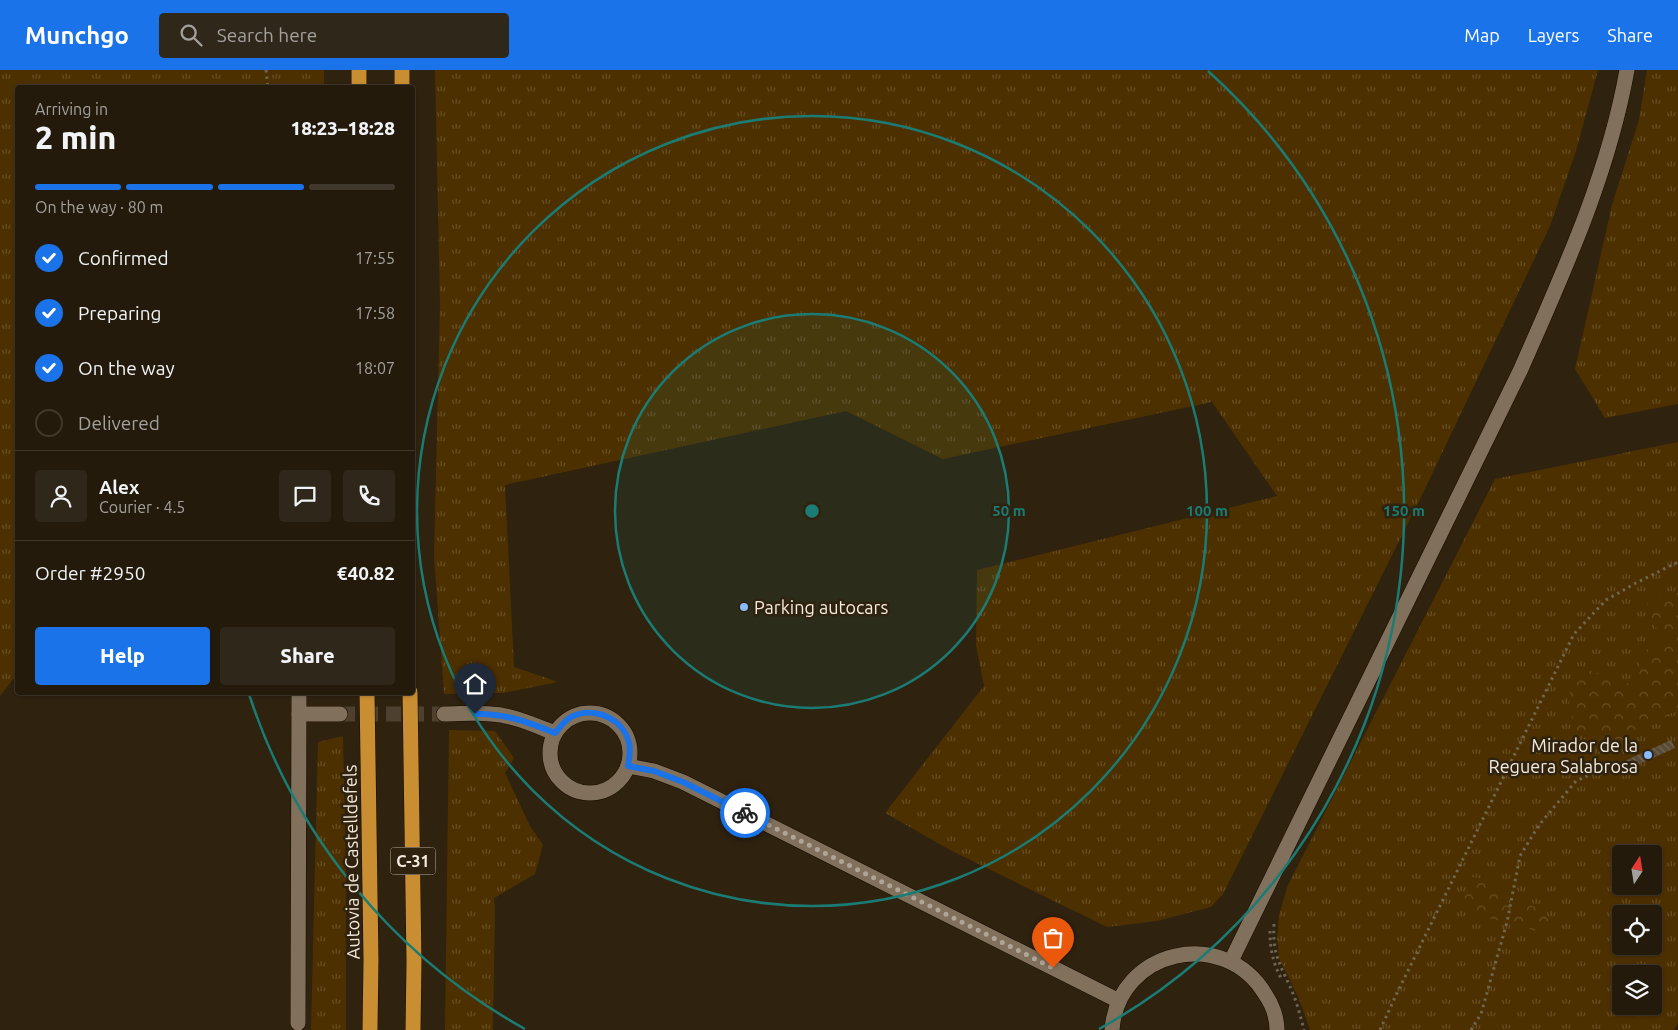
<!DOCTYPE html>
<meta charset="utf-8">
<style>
:root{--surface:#231a0b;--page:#2f2719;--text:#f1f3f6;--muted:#a3a19d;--line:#40382c;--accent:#1a73e8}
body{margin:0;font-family:Ubuntu,sans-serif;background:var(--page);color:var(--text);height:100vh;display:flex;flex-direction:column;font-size:19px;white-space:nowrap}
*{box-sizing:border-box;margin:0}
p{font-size:16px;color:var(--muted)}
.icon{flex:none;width:28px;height:28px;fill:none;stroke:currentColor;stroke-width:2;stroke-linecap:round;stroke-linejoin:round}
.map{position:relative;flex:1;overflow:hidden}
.drawer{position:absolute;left:15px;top:15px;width:400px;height:610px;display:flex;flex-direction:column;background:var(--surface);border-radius:5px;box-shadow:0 1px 4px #0004,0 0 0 1px var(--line)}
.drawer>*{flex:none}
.needle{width:32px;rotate:12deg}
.buttons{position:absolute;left:1612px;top:775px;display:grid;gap:10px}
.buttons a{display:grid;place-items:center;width:50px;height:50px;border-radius:5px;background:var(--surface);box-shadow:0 1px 4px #0004,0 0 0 1px var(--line);font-size:25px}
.pin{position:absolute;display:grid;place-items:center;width:42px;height:42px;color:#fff;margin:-51px -21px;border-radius:50% 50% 50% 0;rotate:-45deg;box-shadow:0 0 5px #0007}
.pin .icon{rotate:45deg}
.courier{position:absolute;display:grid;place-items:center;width:50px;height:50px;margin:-25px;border:4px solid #1a73e8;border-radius:50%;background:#fff;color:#222;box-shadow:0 1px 6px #0007}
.headline em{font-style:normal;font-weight:800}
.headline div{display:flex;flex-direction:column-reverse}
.headline{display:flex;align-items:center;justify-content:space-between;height:85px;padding:0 20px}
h1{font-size:32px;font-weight:800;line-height:38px}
.bar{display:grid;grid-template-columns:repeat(4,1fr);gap:8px 5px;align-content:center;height:60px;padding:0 20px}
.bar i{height:6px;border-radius:4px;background:var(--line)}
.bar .current{background:var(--accent)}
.bar p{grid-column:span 4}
.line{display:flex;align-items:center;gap:12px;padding:0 20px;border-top:1px solid var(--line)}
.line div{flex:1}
.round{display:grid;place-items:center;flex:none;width:52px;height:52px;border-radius:5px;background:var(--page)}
ol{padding:0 20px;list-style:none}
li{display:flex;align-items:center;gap:15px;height:55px}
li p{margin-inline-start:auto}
li .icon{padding:5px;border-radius:50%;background:var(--accent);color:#fff;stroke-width:4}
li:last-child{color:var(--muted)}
li i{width:28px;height:28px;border:2px solid var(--line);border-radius:50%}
.action{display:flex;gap:10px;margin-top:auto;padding:10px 20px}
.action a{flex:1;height:58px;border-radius:5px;background:var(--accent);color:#fff;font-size:20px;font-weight:800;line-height:58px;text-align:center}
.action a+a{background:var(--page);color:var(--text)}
header{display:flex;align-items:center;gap:30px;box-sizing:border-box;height:70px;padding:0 25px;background:var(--accent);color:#fff}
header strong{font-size:24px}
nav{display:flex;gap:28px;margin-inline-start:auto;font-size:18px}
.search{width:350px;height:45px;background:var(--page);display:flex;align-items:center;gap:12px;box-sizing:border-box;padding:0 18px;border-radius:5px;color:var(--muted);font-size:19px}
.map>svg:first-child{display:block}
.grass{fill:url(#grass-tufts);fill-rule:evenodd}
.forest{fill:url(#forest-crowns)}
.building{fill:url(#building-back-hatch)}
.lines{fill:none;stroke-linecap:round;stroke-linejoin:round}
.minor-tunnel{stroke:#4d402e;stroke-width:15;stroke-dasharray:15 8;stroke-linecap:butt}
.minor-casing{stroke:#170b00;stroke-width:16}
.highway-casing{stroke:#170b00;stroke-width:16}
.path{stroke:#706453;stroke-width:3;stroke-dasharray:2.5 4;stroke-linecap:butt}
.minor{stroke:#81715c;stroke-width:15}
.highway{stroke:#c98e32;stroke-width:15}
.done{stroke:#afa596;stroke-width:5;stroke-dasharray:0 9}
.route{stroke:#1a73e8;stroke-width:6}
.ring{fill:none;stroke:#1a7c74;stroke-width:2.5}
.poi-dot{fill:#87bbfb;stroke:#2f220f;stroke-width:2}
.labels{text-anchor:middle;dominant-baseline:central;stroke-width:5;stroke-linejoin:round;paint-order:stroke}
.shield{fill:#2f220f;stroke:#b9afa1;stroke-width:1}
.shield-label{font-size:16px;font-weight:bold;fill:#f4ebdf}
.poi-label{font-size:18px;fill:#f4ebdf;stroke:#2f220f;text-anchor:start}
.street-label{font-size:18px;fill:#f4ebdf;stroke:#2f220f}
.centre{fill:#1a7c74;stroke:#2f220f;stroke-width:2.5}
.ring-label{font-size:15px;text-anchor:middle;font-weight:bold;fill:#1a7c74;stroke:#2f220f;stroke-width:5;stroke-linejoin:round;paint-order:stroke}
</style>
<header>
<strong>Munchgo</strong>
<div class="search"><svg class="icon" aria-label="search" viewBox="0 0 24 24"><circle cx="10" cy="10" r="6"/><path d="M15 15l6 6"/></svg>Search here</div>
<nav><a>Map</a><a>Layers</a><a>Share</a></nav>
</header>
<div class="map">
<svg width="1678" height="960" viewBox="0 0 1678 960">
<defs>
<pattern id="grass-tufts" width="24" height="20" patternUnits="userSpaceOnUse" patternTransform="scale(1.25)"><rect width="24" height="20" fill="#4d3000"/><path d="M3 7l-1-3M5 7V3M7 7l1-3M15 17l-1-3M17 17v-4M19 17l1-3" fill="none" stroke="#674e25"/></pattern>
<pattern id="forest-crowns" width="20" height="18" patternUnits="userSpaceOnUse" patternTransform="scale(1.25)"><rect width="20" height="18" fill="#4d3000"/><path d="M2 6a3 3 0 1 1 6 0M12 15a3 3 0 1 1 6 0" fill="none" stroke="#674e25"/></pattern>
<pattern id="building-back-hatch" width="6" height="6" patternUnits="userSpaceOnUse" patternTransform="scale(1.25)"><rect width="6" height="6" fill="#5a4b37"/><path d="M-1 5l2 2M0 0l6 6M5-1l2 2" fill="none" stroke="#726554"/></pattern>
</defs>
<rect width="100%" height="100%" fill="#2f220f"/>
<!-- grass -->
<g class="grass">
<path d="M0,0H324V17L18,18V603L0,626Z"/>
<path d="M435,0H1598L1576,81L1550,156L1423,423L1223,824L1211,837L1157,851L1107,857L952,781L885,743L984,616L976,575L977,500L1277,426L1212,332L943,389L846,341L505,415L514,597L558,612L503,623L444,624L434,486L440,234Z"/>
<path d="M1647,0H1678V334L1605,348L1575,299L1612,135L1639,50Z"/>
<path d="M1678,372V953L1674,960H1310L1299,929L1279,888L1277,868L1279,845L1288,815L1495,409ZM1621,784H1654V816H1621ZM1621,844H1654V876H1621ZM1621,904H1654V936H1621Z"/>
<path d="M449,660L495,661L514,688L505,703L530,756L543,775L535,804L494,828L495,838L493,960H445Z"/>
<path d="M343,666L346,814V960H311L318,672Z"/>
</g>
<!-- forest -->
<g class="forest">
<path d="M1665,523H1678V639L1632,668L1615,672L1576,662L1569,636L1571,608L1589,600L1638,617L1640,583L1656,576L1669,575L1654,555L1646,530Z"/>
<path d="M1473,807L1492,810L1511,835C1533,836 1540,832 1551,854L1542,863L1507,852L1478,846L1463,825Z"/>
</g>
<!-- building -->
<path class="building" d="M1671,670L1675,678L1624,701L1620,693Z"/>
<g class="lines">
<!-- minor-tunnel -->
<path class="minor-tunnel" d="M340,644H444"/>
<defs>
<g id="minor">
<circle cx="590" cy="683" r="40"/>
<path d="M299,644H340"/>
<path d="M444,644C459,644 476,642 491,644C513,645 534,655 555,663"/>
<path d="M628,696L654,701L683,712L1119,931"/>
<path d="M1231,891L1521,299C1564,201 1608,106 1627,0"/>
<path d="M298,953L299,622"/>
<path d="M1112,960C1118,879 1224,856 1265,924C1272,934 1277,948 1277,960"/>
</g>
<g id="highway">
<path d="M359,0V18"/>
<path d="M402,0V18"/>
<path d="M367,622L371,890L370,960"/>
<path d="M410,622L414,892L413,960"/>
</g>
</defs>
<!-- minor casing -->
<use href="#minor" class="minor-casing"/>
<!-- highway casing -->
<use href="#highway" class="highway-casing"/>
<!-- path -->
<g class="path">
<path d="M266,0L268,18"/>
<path d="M1274,854C1272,888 1282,896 1294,926C1298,937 1301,948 1304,960"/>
<path d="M1270,861C1270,879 1273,893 1281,908"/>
<path d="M1380,960L1397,923L1574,564L1606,530L1636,513L1678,492"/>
<path d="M1471,960L1481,944L1507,852L1520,786L1539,755L1576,711L1615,693"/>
</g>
<!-- minor -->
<use href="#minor" class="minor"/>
<!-- highway -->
<use href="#highway" class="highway"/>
</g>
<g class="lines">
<!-- done -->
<path class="done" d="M745,743L1053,898"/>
<!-- route -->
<path class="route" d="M475,644C504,643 528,652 555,663C560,657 564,651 571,647C593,635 624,649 629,673C631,681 629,689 628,696L654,701L683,712L745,743"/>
</g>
<!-- distance rings -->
<circle cx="812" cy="441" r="197" fill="#1a7c74" fill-opacity=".12"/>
<g class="ring">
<circle cx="812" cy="441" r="197"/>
<circle cx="812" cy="441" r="395"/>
<path d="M525 959A592 592 0 0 1 249 624M1208 1A592 592 0 0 1 1099 959"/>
</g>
<!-- markers -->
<g class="poi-dot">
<circle cx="744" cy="537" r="5"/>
<circle cx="1648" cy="685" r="5"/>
</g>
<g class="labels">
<!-- shield labels -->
<rect class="shield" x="390.5" y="777.5" width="45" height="27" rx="4"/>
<g class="shield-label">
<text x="413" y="791">C-31</text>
</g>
<!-- poi labels -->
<g class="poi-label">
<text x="754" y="537">Parking autocars</text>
<text x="1638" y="675" text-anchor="end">Mirador de la<tspan x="1638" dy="21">Reguera Salabrosa</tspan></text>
</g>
<!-- street labels -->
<g class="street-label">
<text transform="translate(351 792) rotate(-91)">Autovia de Castelldefels</text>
</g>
</g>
<circle cx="812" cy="441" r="8" class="centre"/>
<g class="ring-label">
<text x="1009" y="446">50 m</text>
<text x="1207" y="446">100 m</text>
<text x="1404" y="446">150 m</text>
</g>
</svg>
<div class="buttons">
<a><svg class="needle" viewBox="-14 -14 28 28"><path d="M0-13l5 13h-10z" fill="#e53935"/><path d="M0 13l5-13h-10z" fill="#a3a19d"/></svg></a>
<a><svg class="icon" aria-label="locate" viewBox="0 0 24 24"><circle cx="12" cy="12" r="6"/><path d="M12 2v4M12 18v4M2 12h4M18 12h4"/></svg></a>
<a><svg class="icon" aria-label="layers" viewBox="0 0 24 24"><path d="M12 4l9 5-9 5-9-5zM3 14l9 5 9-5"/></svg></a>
</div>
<div class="pin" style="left:1053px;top:898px;background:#ea580c"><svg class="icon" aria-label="bag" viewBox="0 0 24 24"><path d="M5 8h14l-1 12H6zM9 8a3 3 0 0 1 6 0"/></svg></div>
<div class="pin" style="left:475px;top:644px;background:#1f2937"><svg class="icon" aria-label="home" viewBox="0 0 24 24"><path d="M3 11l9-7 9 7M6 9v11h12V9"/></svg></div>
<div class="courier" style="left:745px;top:743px"><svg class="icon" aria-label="bike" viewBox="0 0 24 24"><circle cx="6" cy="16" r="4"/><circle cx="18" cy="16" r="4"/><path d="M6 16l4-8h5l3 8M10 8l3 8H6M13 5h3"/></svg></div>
<section class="drawer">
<div class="headline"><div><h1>2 min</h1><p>Arriving in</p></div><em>18:23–18:28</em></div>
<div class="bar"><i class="current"></i><i class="current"></i><i class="current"></i><i></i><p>On the way · 80 m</p></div>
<ol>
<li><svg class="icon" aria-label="check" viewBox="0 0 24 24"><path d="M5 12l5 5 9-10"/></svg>Confirmed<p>17:55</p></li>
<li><svg class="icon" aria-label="check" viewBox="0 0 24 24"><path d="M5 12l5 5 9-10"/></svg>Preparing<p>17:58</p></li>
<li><svg class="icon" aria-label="check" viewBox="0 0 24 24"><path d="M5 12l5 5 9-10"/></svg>On the way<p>18:07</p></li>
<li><i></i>Delivered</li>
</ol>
<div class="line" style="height:90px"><a class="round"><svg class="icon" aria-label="person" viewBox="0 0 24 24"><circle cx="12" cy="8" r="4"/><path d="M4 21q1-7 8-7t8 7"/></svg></a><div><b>Alex</b><p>Courier · 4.5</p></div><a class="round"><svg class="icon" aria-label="chat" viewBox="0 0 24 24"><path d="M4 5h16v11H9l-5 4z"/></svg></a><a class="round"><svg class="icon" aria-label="phone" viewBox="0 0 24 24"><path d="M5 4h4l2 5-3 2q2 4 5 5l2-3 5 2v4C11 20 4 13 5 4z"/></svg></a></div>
<div class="line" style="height:65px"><div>Order #2950</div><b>€40.82</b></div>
<div class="action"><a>Help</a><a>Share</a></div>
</section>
</div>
